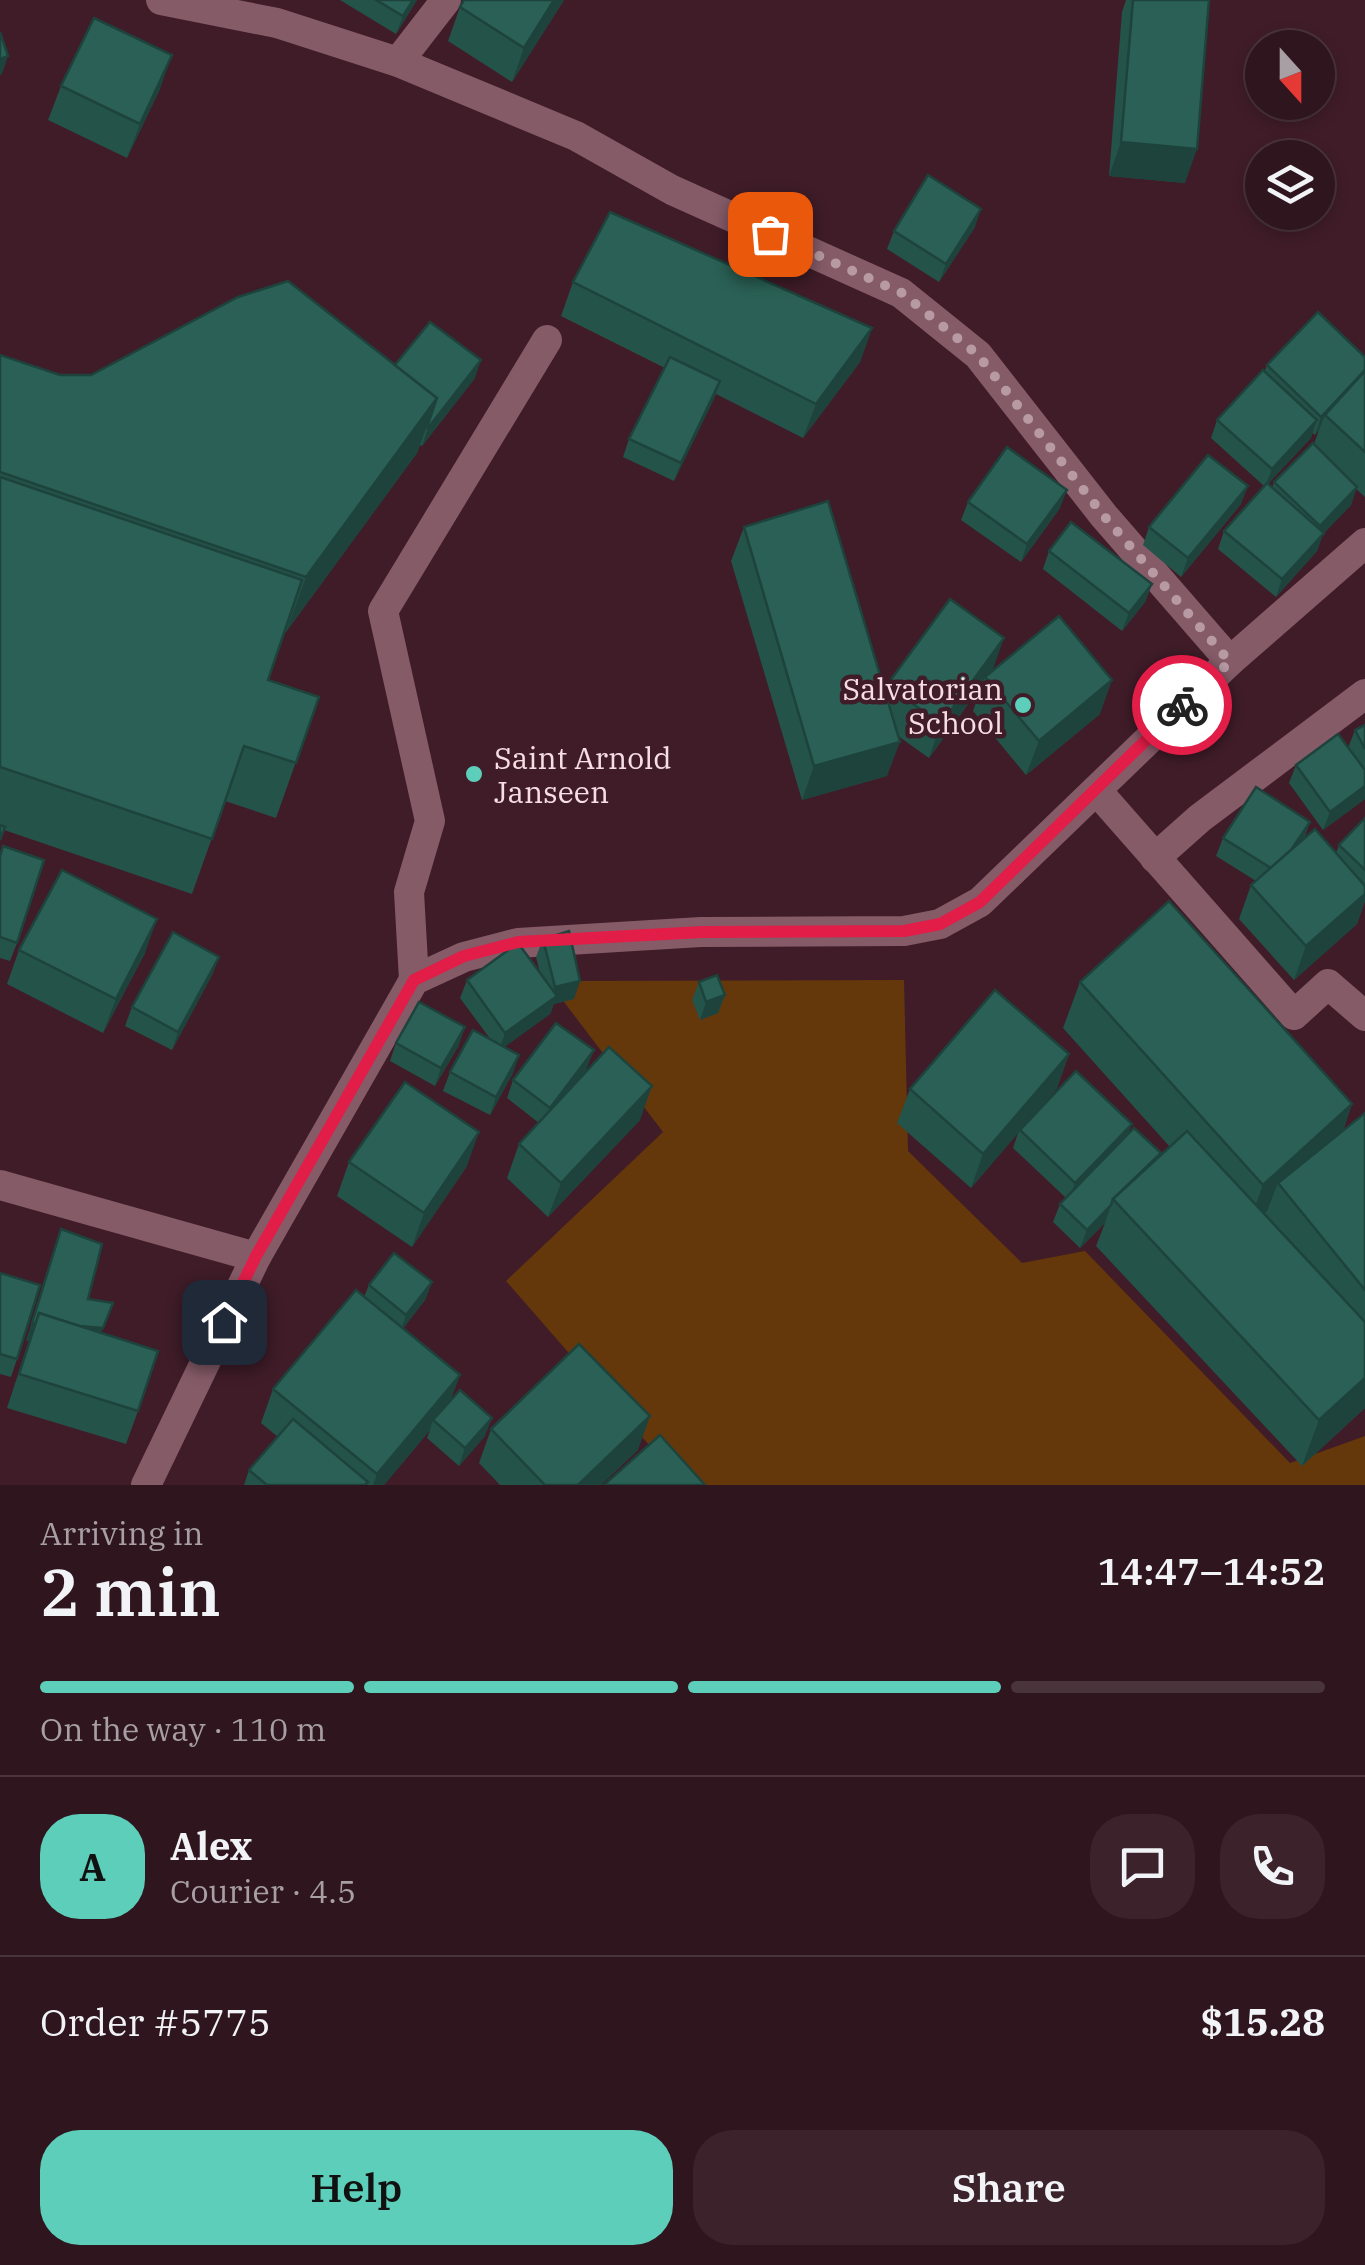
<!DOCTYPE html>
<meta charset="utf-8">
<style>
:root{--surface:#2f151e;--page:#3b222b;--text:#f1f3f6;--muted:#a79fa4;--line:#4a343c;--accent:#5dceb9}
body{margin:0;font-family:"IBM Plex Serif",serif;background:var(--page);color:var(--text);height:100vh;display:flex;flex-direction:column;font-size:38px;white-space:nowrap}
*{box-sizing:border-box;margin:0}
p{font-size:32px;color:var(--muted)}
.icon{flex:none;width:55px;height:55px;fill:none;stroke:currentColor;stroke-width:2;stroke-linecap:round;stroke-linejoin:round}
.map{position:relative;height:1485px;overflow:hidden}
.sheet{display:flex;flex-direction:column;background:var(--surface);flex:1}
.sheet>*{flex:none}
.needle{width:65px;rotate:159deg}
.tools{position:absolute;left:1245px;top:30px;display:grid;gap:20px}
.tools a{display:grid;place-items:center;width:90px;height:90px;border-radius:50%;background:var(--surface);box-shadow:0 5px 15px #0003,0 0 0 2px var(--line);font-size:50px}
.pin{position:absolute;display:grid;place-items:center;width:85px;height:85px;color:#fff;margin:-42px;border-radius:20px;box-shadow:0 5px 15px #0006}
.courier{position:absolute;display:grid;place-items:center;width:100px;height:100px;margin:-50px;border:8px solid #e11d48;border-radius:50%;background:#fff;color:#222;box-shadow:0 2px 12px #0007}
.overview em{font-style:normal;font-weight:600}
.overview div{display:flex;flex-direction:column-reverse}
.overview{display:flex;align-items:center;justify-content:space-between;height:170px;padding:0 40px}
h1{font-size:65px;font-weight:600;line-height:75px}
.bar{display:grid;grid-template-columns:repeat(4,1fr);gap:15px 10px;align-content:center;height:120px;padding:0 40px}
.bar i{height:12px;border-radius:8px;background:var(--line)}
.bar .active{background:var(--accent)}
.bar p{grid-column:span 4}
.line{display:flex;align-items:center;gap:25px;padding:0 40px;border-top:2px solid var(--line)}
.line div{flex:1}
.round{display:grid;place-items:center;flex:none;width:105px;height:105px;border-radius:40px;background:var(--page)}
.primary-button{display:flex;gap:20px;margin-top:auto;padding:20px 40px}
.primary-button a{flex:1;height:115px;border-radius:40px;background:var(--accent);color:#111;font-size:40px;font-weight:600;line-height:115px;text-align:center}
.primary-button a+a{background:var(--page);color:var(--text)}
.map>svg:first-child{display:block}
.green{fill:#65380b}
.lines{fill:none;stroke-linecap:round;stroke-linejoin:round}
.lane{stroke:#855b68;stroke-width:30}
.street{stroke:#855b68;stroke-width:30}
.wall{fill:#245349;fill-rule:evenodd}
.shaded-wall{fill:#1d433c}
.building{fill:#2a6055;stroke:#1d433c;stroke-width:2.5}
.done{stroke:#b79aa3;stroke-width:10;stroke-dasharray:0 18}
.route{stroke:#e11d48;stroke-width:12}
.poi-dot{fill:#5dceb9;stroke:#3f1c28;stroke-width:4}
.labels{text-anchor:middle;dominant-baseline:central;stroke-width:9;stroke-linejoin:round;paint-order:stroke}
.poi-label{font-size:30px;fill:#f7dee5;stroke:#3f1c28;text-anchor:end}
</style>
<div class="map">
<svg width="1365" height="1485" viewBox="0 0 1365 1485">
<rect width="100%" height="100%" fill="#3f1c28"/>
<!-- green -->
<path class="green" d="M904,980L908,1151L1022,1263L1085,1251L1290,1463L1365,1436V1485H684L506,1281L663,1132L548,981Z"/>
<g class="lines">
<!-- lane -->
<path class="lane" d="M414,980L409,892L430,821L383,611L547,340"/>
<!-- street -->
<g class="street">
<path d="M161,0L277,23L398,62L576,136L672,190L901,293L978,355L1104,516L1230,661"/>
<path d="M398,62L446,0"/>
<path d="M1097,791L1294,1015L1328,984L1365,1016"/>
<path d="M1155,858L1200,818L1365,694"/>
<path d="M0,1185L256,1257"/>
<path d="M146,1485L256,1257L414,980L464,957L518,943L701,932L904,931L940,924L980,902L1230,661L1365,543"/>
</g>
</g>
<!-- wall -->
<g class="wall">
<path d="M340,0H417L396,34Z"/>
<path d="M564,0L512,82L448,41L460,7Z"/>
<path d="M1126,0H1209L1185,183L1109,176L1122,12Z"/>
<path d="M61,86L160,89L127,158L48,120Z"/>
<path d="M975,227L939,282L887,249L894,231Z"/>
<path d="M573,282L872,328L860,362L803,438L716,394L674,481L623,457L629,439L665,368L561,316Z"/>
<path d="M0,355L60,375L395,365L475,378L422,446L420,445L417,453L286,632H284L268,680L319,697L276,818L225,801L192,894L4,830L0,840Z"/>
<path d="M1365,357V497L1356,489L1351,505L1323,534L1317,551L1276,597L1218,549L1224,531L1264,486L1211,438L1217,420L1264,372L1267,365ZM1319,430L1314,444L1274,482L1272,488L1268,484L1311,438L1312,433L1315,435Z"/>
<path d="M968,502L1060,508L1021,562L961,520Z"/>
<path d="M1241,504L1181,577L1143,545L1149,527Z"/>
<path d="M744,527L885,692L887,685L992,671L1100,714L1026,775L973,711L982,685L929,758L898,736L887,776L802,800L731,561Z"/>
<path d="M1049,551L1152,584L1145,602L1122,631L1043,569Z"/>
<path d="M1365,725V799L1323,830L1289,783L1296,765L1348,748L1355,730Z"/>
<path d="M1365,818V901L1357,924L1294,980L1239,919L1251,885L1256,881L1216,856L1223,838L1310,822L1304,839L1336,853L1339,845Z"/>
<path d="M0,855L17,943L10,961L0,958Z"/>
<path d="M543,939L574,999L554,1004L550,1014L504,1047L519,1055L513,1073L490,1115L443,1091L450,1072L491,1040L460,998L467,980L540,973L536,957Z"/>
<path d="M19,950L145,953L103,1033L7,984Z"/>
<path d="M219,957L212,975L172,1050L125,1026L132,1007Z"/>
<path d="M699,982L725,995L718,1013L700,1020L692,1000Z"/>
<path d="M1080,982L1352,1104L1343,1131L1365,1113V1408L1302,1466L1096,1246L1105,1223L1080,1248L1053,1222L1060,1204L1066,1198L1013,1148L1018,1133L971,1188L897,1123L910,1089L1069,1054L1057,1088L1038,1111L1127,1135L1160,1156L1170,1147L1063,1028Z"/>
<path d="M396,1043L459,1045L435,1086L390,1061Z"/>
<path d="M587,1068L579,1080L640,1120L548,1217L507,1178L519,1144L539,1123L507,1098L513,1080Z"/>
<path d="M349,1162L467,1166L412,1247L337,1196Z"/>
<path d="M61,1229L101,1333L138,1411L126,1444L7,1408L29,1341H26Z"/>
<path d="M0,1273L17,1359L11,1377L0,1374Z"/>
<path d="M432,1282L425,1300L403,1328L460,1375L450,1401L485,1436L459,1466L427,1438L430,1430L384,1485H244L249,1470L278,1437L261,1423L273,1389L364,1297L369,1285Z"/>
<path d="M491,1429L638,1450L601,1485H500L479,1463Z"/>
</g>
<!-- shaded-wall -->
<g class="shaded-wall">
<path d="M413,0H417L396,34L403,16Z"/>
<path d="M554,0H564L512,82L524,48Z"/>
<path d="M172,55L160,89L127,158L140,124Z"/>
<path d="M8,56L2,74L0,75V59Z"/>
<path d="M1121,142L1197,149L1185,183L1109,176Z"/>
<path d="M981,209L975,227L939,282L946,264Z"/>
<path d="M872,328L860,362L803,438L816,404Z"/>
<path d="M481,360L475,378L422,446L428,428Z"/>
<path d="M1365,370L1325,415L1319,430L1315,435L1321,417Z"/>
<path d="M720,381L714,399L674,481L681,463Z"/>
<path d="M437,398L417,453L286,632L306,577Z"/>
<path d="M1317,420L1311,438L1265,487L1272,469Z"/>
<path d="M1248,486L1241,504L1181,577L1188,558Z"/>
<path d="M1357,487L1351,505L1323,534L1317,551L1276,597L1282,579L1313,544L1320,526Z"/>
<path d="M1067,490L1060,508L1021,562L1027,544Z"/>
<path d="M1152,584L1145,602L1122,631L1129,613Z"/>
<path d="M1004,638L992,672L985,677L982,685L929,758L941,724Z"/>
<path d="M1112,680L1100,714L1026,775L1039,741Z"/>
<path d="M900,742L887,776L802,800L814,766Z"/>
<path d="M1365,786V799L1323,830L1330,812Z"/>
<path d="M1310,822L1303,840L1276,872Z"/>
<path d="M1365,894V901L1357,924L1294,980L1306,946Z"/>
<path d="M157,919L145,953L103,1033L116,999Z"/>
<path d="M219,957L212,975L172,1050L178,1032Z"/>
<path d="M580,981L574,999L554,1004L550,1014L499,1051L505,1033L550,1000L555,987Z"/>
<path d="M725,995L718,1013L700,1020L706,1002Z"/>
<path d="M465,1027L459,1045L435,1086L441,1068Z"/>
<path d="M594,1050L587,1068L544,1126L550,1108Z"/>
<path d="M1069,1054L1057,1088L971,1188L983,1154Z"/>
<path d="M519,1055L513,1073L490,1115L496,1097Z"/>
<path d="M652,1086L640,1120L548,1217L561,1183Z"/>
<path d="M1352,1104L1336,1150L1278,1183L1267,1211L1246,1231L1263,1185Z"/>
<path d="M1132,1124L1125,1142L1069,1201L1075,1183Z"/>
<path d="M479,1132L467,1166L412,1247L424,1213Z"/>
<path d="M1111,1205L1105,1223L1080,1248L1087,1230Z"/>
<path d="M432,1282L425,1300L400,1333L406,1315Z"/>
<path d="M113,1303L96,1346L30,1341Z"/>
<path d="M32,1323H36L29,1341H26Z"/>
<path d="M460,1375L447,1409L433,1420L430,1430L384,1485H373L377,1474Z"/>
<path d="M1365,1378V1408L1302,1466L1319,1420Z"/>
<path d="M650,1416L638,1450L601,1485H578Z"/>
<path d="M492,1418L485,1436L459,1466L465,1448Z"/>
</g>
<!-- building -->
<g class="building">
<path d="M376,0H413L403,16Z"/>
<path d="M464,0H554L524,48L460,7Z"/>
<path d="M1133,0H1209L1197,149L1121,142Z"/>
<path d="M94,18L172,55L140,124L61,86Z"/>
<path d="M0,32L8,56L0,59Z"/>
<path d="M928,175L981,209L946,264L894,231Z"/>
<path d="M610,212L872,328L816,404L573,282Z"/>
<path d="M288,281L437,398L306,577L0,472V355L60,375H91L238,297Z"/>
<path d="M1318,312L1365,357V370L1321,417L1267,365Z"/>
<path d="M430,322L481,360L428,428L427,427L437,398L395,365Z"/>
<path d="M670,357L720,381L681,463L629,439Z"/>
<path d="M1263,370L1317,420L1272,469L1217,420Z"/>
<path d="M1365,371V452L1325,415Z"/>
<path d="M1313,443L1357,487L1320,526L1274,482Z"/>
<path d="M1007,447L1067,490L1027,544L968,502Z"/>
<path d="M1208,455L1248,486L1188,558L1149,527Z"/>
<path d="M0,477L302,580L268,680L319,697L296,763L244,746L212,839L0,767Z"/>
<path d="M1267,483L1324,533L1282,579L1224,531Z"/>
<path d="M828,501L900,742L814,766L744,527Z"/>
<path d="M1071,522L1152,584L1129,613L1049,551Z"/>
<path d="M950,599L1004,638L941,724L887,685Z"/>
<path d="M1059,616L1112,680L1039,741L985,677Z"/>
<path d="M1365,725V749L1355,730Z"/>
<path d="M1338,734L1365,770V786L1330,812L1296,765Z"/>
<path d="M1256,787L1310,822L1291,850L1271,868L1223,838Z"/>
<path d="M1365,818V870L1339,845Z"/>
<path d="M0,825L5,827L0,840Z"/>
<path d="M1315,829L1365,886V894L1306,946L1251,885Z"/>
<path d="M3,846L44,860L17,943L0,937V856Z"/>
<path d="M62,870L157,919L116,999L19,950Z"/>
<path d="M1169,901L1352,1104L1263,1185L1080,982Z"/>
<path d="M569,931L580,981L555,987L543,939Z"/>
<path d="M173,932L219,957L178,1032L132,1007Z"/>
<path d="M518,943L557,996L505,1033L467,980Z"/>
<path d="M717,975L725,995L706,1002L699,982Z"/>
<path d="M995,990L1069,1054L983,1154L910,1089Z"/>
<path d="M419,1002L465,1027L441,1068L396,1043Z"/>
<path d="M556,1023L594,1050L550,1108L513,1080Z"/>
<path d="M473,1030L519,1055L496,1097L450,1072Z"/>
<path d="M609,1047L652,1086L561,1183L519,1144Z"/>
<path d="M1076,1071L1132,1124L1075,1183L1020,1130Z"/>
<path d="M405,1082L479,1132L424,1213L349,1162Z"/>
<path d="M1365,1113V1290L1278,1183Z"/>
<path d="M1134,1128L1161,1153L1113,1199L1111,1205L1087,1230L1060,1204Z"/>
<path d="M1187,1131L1365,1322V1378L1319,1420L1113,1199Z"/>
<path d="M61,1229L102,1244L88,1299L113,1303L103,1328L79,1326L39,1313L36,1323H32Z"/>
<path d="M394,1253L432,1282L406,1315L369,1285Z"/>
<path d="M0,1273L40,1285L17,1359L0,1354Z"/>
<path d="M356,1290L460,1375L377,1474L273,1389Z"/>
<path d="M39,1313L158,1351L138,1411L19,1374Z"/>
<path d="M579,1344L650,1416L578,1485H545L491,1429Z"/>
<path d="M460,1390L492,1418L465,1448L433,1420Z"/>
<path d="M293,1419L368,1482L365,1485H267L249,1470Z"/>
<path d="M660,1435L705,1485H604Z"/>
</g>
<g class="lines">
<!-- done -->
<path class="done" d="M770,234L902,293L978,355L1104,516L1230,662L1182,705"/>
<!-- route -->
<path class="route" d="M224,1322L256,1256L414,980L464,956L518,942L702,932L904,931L940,924L980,902L1182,705"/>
</g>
<!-- markers -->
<g class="poi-dot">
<circle cx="1023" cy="705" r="10"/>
<circle cx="474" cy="774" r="10"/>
</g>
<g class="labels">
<!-- poi labels -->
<g class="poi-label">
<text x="1003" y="688">Salvatorian<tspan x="1003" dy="34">School</tspan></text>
<text x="494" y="757" text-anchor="start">Saint Arnold<tspan x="494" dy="34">Janseen</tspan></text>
</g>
</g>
</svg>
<div class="tools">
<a><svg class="needle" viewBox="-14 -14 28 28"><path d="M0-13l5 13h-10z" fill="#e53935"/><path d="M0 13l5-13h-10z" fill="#a79fa4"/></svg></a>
<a><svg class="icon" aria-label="layers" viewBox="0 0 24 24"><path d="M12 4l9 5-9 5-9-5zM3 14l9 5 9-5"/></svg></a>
</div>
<div class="pin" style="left:770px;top:234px;background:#ea580c"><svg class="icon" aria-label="bag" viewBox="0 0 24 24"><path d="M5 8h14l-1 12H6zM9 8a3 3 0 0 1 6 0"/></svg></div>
<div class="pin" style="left:224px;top:1322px;background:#1f2937"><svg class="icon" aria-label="home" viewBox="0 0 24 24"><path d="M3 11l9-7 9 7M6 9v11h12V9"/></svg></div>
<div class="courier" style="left:1182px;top:705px"><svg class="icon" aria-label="bike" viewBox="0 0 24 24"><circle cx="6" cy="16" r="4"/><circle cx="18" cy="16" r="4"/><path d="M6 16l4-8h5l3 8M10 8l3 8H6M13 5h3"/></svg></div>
</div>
<section class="sheet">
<div class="overview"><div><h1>2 min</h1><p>Arriving in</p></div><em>14:47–14:52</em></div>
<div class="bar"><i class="active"></i><i class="active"></i><i class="active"></i><i></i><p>On the way · 110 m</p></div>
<div class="line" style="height:180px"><b class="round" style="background:var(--accent);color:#111">A</b><div><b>Alex</b><p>Courier · 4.5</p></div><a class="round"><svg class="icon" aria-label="chat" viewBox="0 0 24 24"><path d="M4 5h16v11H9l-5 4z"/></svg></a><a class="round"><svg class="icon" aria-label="phone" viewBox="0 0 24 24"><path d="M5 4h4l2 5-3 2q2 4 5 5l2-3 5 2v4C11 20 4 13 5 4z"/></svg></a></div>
<div class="line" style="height:130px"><div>Order #5775</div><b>$15.28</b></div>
<div class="primary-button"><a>Help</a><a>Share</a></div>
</section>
